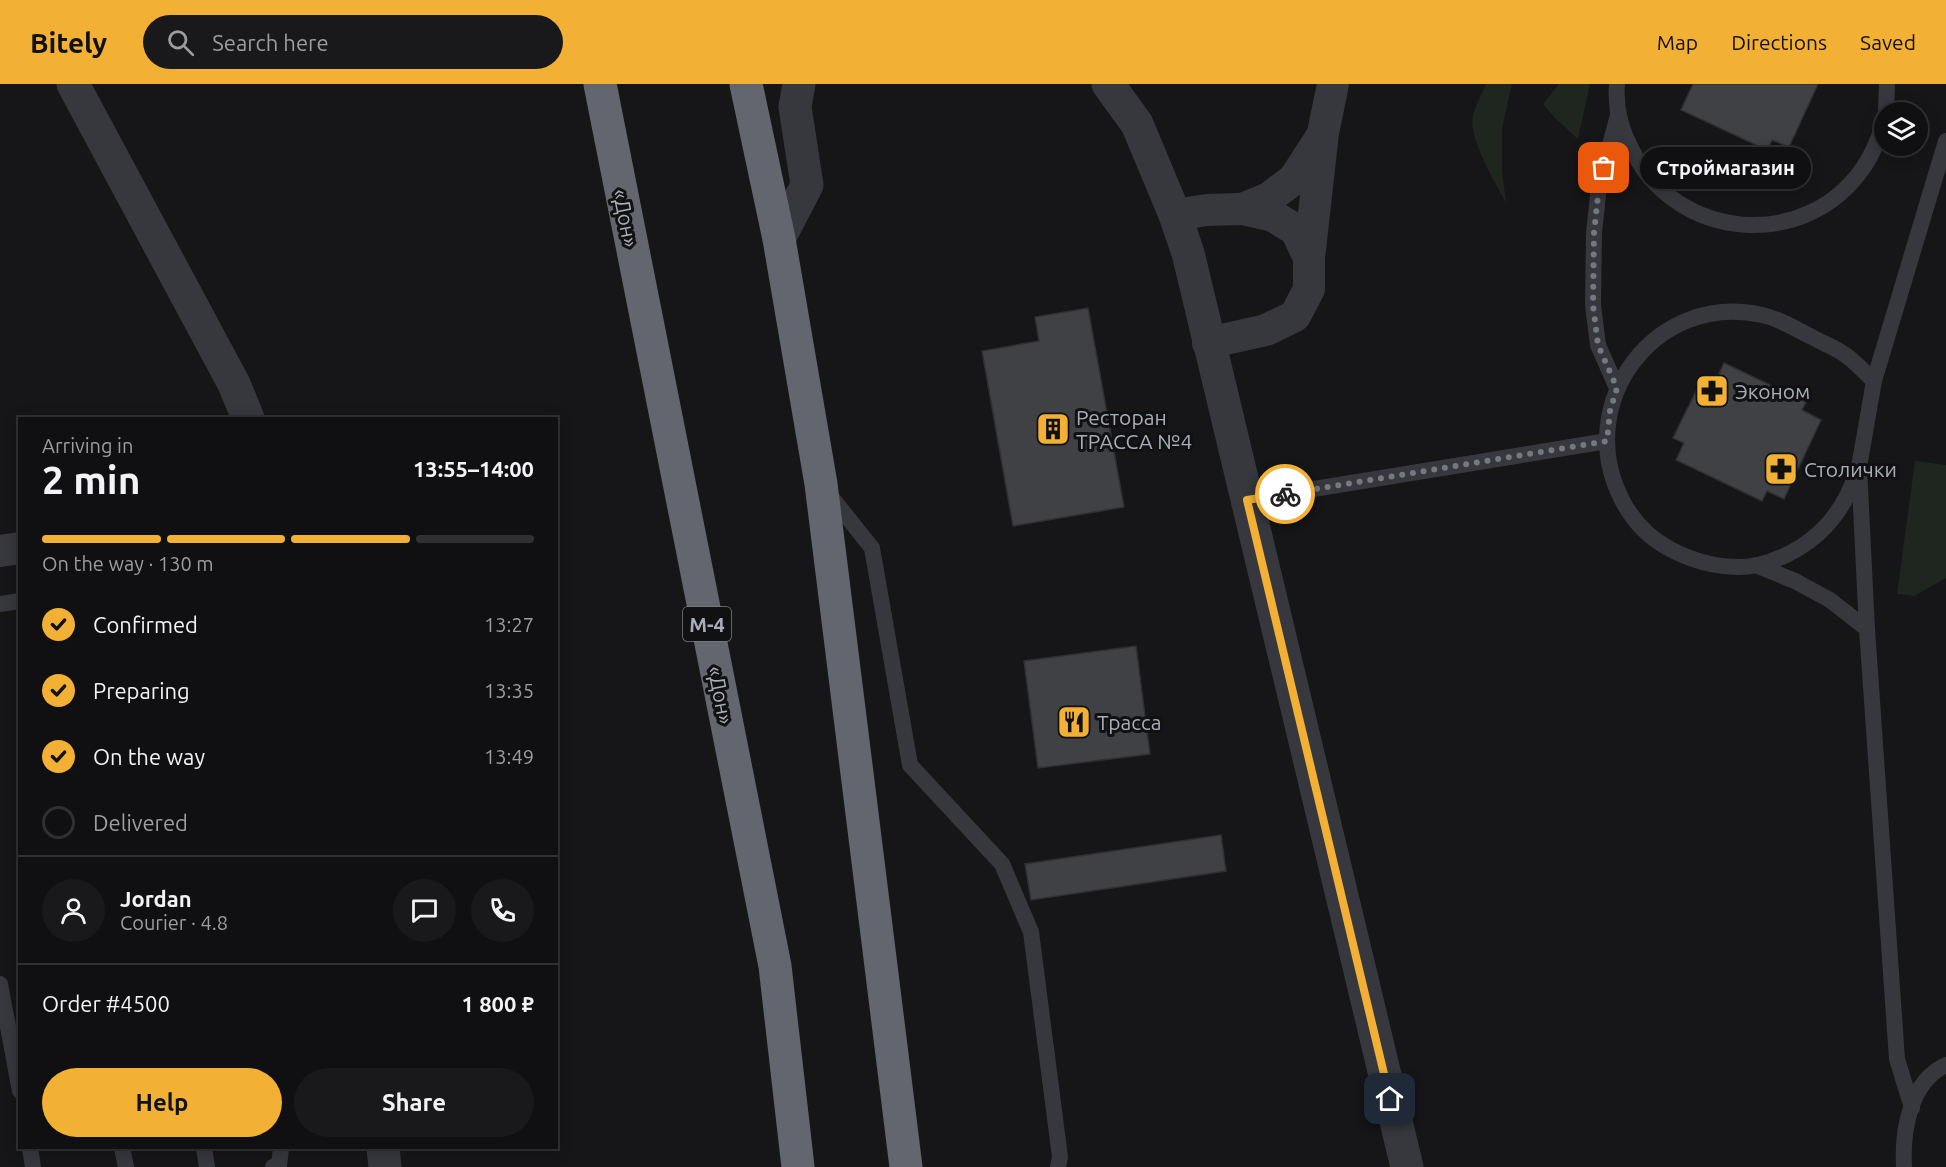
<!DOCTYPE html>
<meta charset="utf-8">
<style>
:root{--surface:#101012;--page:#19191b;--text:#f1f3f6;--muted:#9c9d9f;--line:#303032;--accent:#f2b134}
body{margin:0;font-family:Ubuntu,sans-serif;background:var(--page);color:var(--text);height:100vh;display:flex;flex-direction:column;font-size:22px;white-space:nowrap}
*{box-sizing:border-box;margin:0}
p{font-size:20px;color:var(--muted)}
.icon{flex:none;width:33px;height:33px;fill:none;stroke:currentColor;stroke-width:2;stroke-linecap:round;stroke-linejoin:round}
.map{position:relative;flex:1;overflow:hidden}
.details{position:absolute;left:18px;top:333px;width:540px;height:732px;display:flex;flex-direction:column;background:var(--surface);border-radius:0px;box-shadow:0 3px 15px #0003,0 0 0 2px var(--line)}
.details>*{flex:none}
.buttons{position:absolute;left:1874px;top:18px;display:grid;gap:12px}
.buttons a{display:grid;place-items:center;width:54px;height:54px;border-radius:50%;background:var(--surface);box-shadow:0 3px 15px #0003,0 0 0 2px var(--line);font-size:30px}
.pin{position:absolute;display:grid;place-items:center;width:51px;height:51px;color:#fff;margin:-26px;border-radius:12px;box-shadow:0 3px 9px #0006}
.courier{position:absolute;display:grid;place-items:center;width:60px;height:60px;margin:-30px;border:4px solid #f2b134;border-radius:50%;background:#fff;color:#222;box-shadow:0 2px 8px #0007}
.bubble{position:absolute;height:42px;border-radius:21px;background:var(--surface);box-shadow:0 3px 15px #0003,0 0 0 2px var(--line);font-size:20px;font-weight:600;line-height:42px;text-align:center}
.head em{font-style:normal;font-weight:600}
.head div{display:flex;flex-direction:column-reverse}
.head{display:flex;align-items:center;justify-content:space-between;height:102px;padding:0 24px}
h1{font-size:39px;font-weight:600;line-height:45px}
.bar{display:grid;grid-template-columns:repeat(4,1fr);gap:9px 6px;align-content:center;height:72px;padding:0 24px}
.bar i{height:8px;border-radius:4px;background:var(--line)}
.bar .current{background:var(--accent)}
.bar p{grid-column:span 4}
.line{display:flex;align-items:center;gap:15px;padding:0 24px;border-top:2px solid var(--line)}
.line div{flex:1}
.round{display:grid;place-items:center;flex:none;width:63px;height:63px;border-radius:32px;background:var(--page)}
ol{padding:0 24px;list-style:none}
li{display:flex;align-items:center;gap:18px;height:66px}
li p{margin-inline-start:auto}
li .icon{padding:6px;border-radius:50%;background:var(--accent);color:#111;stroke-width:4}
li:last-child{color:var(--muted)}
li i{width:33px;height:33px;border:3px solid var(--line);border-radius:50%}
.primary-button{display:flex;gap:12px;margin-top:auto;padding:12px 24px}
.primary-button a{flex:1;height:69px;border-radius:36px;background:var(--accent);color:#111;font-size:24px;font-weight:600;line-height:69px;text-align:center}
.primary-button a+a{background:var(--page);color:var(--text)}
header{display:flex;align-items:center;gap:36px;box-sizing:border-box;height:84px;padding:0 30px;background:var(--accent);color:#111}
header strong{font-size:28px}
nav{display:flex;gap:33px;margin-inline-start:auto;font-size:21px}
.search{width:420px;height:54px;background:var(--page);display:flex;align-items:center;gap:15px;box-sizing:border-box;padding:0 21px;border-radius:33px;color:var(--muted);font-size:22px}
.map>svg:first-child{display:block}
.green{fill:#1e261f}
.building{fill:#404145;stroke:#303034;stroke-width:1.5}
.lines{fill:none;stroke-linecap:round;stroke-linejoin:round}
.service{stroke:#37383d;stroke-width:16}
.minor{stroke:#37383d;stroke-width:32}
.tertiary{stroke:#37383d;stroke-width:33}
.motorway{stroke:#63666e;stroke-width:33}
.done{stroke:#757880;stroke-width:6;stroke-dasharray:0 10.8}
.route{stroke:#f2b134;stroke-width:8}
.labels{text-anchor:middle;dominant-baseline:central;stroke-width:6;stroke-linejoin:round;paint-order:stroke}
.shield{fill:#111113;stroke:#7b7e86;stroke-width:1.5}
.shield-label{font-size:20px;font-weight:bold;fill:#a8adb8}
.street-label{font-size:21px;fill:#a8adb8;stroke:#111113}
.poi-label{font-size:21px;fill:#a8adb8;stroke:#111113;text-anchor:start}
</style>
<header>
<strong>Bitely</strong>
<div class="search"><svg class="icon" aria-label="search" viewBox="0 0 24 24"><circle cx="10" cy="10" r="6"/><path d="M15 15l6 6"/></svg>Search here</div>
<nav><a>Map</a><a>Directions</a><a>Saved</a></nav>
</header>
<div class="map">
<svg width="1946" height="1083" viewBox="0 0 1946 1083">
<rect width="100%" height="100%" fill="#161618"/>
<!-- green -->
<g class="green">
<path d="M1486,0H1512L1502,44V87L1506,119C1495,97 1468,55 1473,31C1476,21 1482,10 1486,0Z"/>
<path d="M1559,0H1590L1578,55L1555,34L1543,20Z"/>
<path d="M1915,377L1946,381V494L1914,512L1897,510Z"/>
</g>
<!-- building -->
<g class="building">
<path d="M1693,0H1818L1789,63L1772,56L1767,66L1681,26Z"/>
<path d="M1088,224L1124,423L1013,442L982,267L1039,257L1035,233Z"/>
<path d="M1724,279L1806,318L1802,326L1821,336L1784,415L1767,407L1762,417L1676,376L1684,359L1673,354L1703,293L1715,299Z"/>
<path d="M1136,562L1150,670L1038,684L1024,577Z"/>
<path d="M1221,751L1226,787L1031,816L1025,780Z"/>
</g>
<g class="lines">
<!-- service -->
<g class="service">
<path d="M1617,0C1615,23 1621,46 1632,66C1677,157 1805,168 1863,84C1873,70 1879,54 1884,38"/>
<path d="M1886,28L1887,0"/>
<path d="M1617,304L1598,261L1593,221L1594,149L1599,102L1618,31"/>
<path d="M1856,390C1841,437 1806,469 1758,481C1729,487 1696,479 1670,465C1649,454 1632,436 1621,414C1573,318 1656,207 1762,231C1781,235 1795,245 1812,253C1822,259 1834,263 1844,270C1855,277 1864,288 1874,297"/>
<path d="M828,409L872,464L910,681L1002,780L1031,848L1060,1073L1058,1083"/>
<path d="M1247,416L1607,357"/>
<path d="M1756,481L1795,497L1830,516L1867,545"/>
<path d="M0,520L20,517"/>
<path d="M0,900L20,1007"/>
<path d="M1912,1024L1897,975L1867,545L1859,383L1874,297L1946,57"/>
<path d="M30,1064L33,1083"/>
<path d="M122,1064L126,1083"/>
<path d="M204,1064L207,1083"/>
<path d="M273,1083L279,1082L281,1064"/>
<path d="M1904,1083C1902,1047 1910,997 1946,981"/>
</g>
<!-- minor -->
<g class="minor">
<path d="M1242,125L1269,114L1294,95L1320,55"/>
<path d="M1175,131L1207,126L1242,125L1273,132L1296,146L1309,174L1323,49L1333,0"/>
<path d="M1208,259L1266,246L1295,232L1309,205V174"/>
<path d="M0,467L20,464"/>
</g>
<!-- tertiary -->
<g class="tertiary">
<path d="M73,0L234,300L248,334"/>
<path d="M1108,0L1137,40L1175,131L1188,169L1407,1083"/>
<path d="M779,155L807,101L795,23L799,0"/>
<path d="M383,1064L385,1083"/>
</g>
<!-- motorway -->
<g class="motorway">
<path d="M600,0L775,882L798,1083"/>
<path d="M746,0L779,155L821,400L906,1083"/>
</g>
</g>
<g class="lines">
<!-- done -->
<path class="done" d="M1285,410L1607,357L1610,327L1617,304L1598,261L1593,221L1594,149L1599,102L1604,84"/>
<!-- route -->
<path class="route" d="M1285,410L1247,416L1390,1015"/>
</g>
<!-- icons -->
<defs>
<symbol id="pharmacy-square" viewBox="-11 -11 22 22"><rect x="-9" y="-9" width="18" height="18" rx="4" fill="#f2b134" stroke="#111113"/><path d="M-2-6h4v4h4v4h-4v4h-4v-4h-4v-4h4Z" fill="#111"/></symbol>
<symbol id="building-square" viewBox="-11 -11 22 22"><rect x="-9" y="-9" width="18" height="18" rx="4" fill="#f2b134" stroke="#111113"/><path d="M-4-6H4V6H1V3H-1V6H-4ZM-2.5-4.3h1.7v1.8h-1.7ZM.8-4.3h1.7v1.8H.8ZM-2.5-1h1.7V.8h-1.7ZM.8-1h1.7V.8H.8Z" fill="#111"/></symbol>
<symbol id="restaurant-square" viewBox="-11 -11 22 22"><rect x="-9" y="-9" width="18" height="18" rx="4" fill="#f2b134" stroke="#111113"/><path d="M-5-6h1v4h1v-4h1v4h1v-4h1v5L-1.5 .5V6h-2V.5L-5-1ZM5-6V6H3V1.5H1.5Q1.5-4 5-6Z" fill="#111"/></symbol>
</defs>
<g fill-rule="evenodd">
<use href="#pharmacy-square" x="1693" y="288" width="38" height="38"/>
<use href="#building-square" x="1034" y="326" width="38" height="38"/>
<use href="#pharmacy-square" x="1762" y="366" width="38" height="38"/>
<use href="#restaurant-square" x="1055" y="619" width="38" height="38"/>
</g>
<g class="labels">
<!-- shield labels -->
<rect class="shield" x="683" y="523" width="48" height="34" rx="4.5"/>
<g class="shield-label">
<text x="707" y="540">М-4</text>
</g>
<!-- street labels -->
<g class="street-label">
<text transform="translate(626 134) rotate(79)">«Дон»</text>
<text transform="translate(721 611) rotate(79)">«Дон»</text>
</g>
<!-- poi labels -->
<g class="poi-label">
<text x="1735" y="307">Эконом</text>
<text x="1076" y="333">Ресторан<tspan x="1076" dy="24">ТРАССА №4</tspan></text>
<text x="1804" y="385">Столички</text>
<text x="1097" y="638">Трасса</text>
</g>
</g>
</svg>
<div class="buttons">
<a><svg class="icon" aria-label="layers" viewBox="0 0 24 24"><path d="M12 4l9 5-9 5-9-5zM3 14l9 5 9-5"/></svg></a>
</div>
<div class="pin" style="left:1604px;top:84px;background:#ea580c"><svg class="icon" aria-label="bag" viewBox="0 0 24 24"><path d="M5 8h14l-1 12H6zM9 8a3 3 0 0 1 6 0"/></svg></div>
<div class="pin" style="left:1390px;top:1015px;background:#1f2937"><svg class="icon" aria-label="home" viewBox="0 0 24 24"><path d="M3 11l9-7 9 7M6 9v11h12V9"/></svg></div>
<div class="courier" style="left:1285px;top:410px"><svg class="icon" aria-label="bike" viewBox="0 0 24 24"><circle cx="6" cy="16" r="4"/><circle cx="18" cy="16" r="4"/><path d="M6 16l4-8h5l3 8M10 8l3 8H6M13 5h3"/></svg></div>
<div class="bubble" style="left:1640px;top:63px;width:171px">Строймагазин</div>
<section class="details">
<div class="head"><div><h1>2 min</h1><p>Arriving in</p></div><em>13:55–14:00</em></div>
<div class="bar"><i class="current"></i><i class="current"></i><i class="current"></i><i></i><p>On the way · 130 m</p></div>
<ol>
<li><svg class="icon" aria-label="check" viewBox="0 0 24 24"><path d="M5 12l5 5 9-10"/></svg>Confirmed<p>13:27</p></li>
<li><svg class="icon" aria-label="check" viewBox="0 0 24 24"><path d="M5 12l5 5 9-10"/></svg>Preparing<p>13:35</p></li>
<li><svg class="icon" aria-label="check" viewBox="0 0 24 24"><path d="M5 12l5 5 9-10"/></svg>On the way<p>13:49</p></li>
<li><i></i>Delivered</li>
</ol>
<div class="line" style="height:108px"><a class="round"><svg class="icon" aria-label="person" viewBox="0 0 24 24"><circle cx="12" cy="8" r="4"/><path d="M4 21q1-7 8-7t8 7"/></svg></a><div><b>Jordan</b><p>Courier · 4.8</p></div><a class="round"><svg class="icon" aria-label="chat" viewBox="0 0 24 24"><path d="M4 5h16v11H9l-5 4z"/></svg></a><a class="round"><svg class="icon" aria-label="phone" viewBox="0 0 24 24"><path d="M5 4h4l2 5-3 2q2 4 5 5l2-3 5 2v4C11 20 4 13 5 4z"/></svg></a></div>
<div class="line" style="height:78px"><div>Order #4500</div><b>1 800 ₽</b></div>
<div class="primary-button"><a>Help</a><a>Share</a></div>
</section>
</div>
